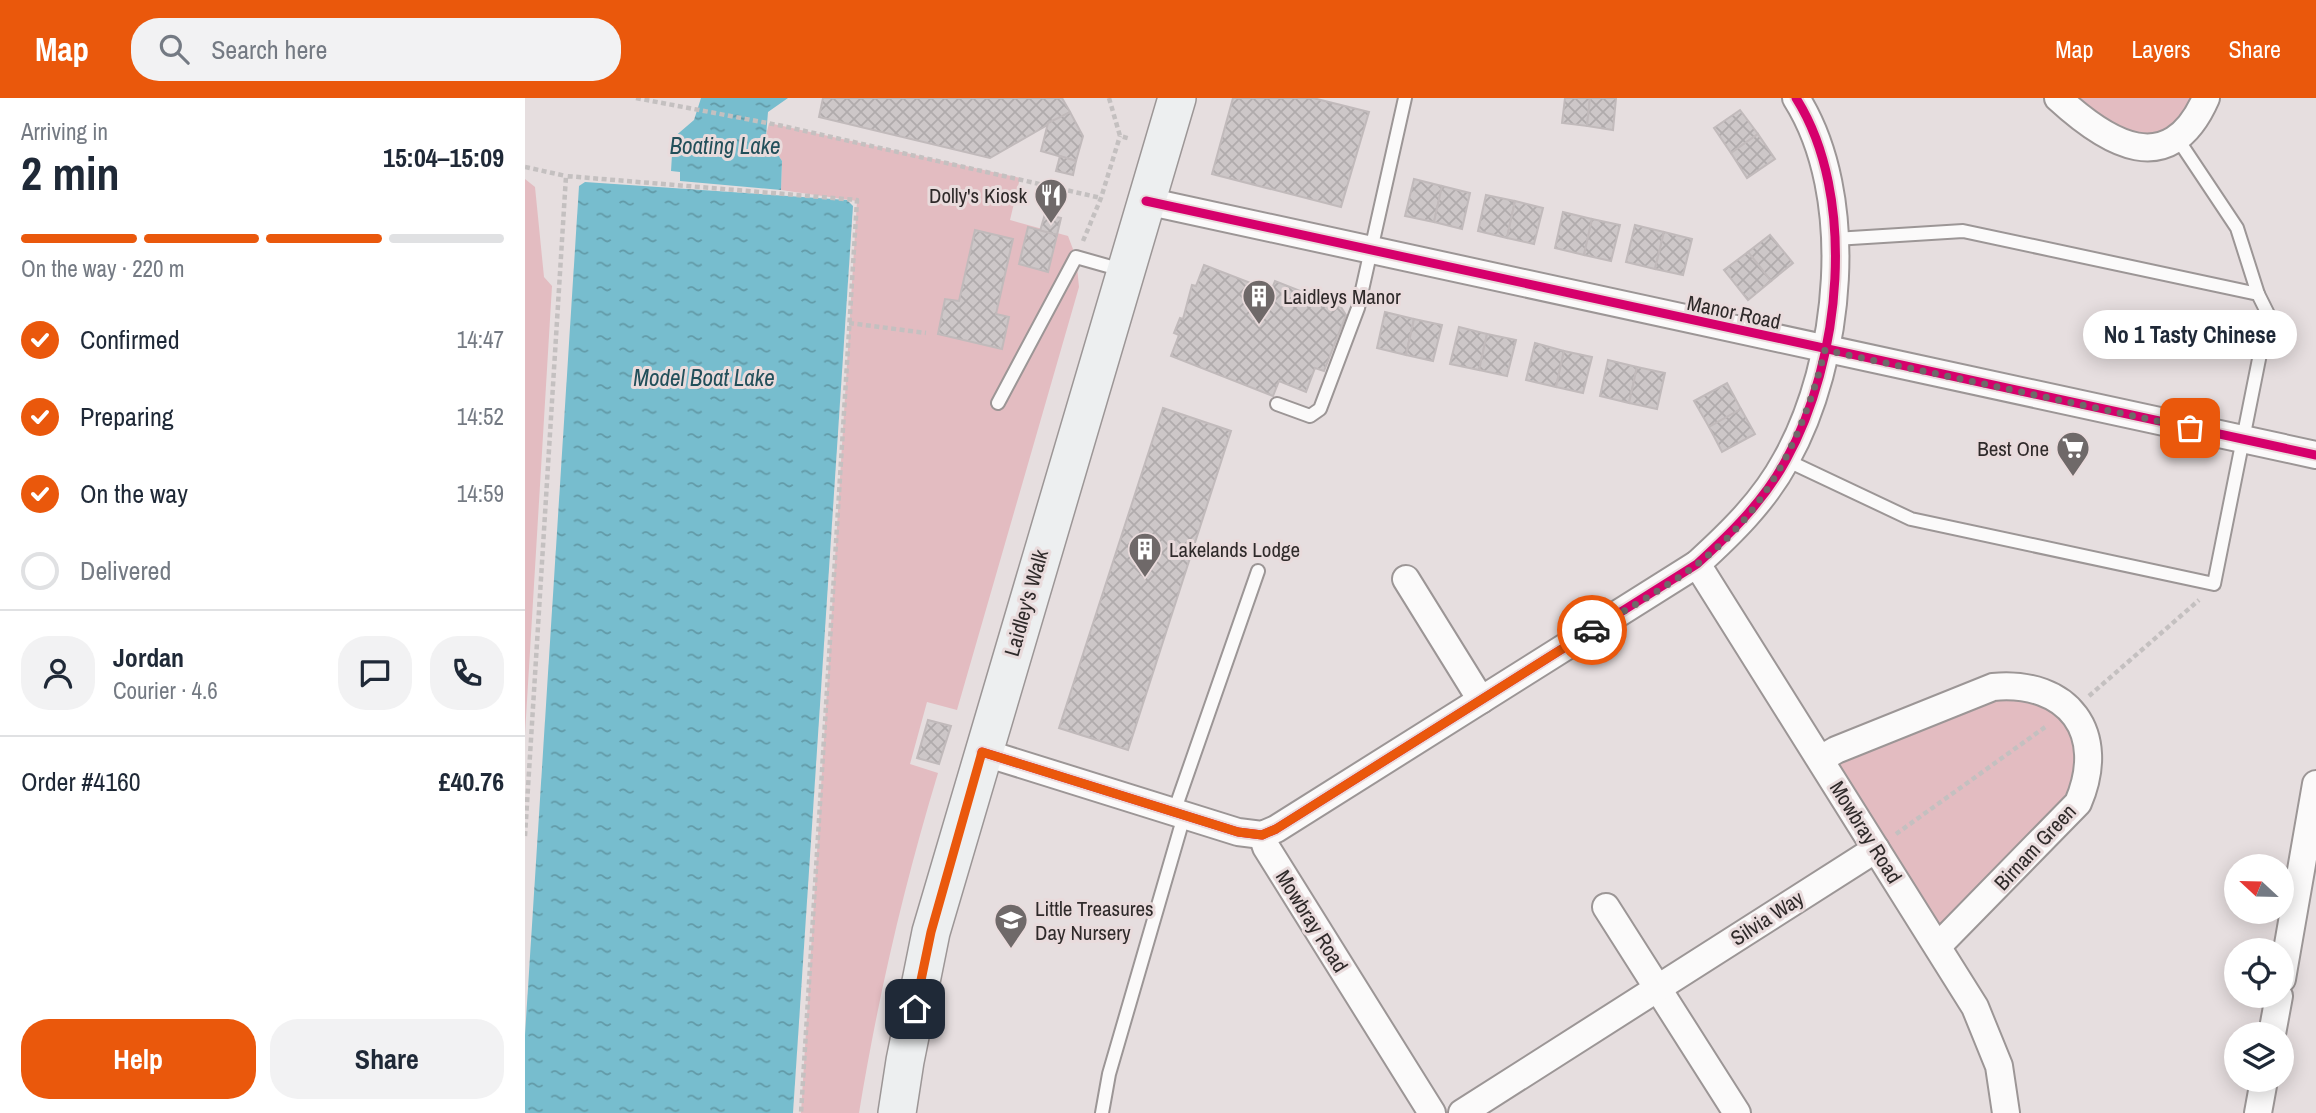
<!DOCTYPE html>
<meta charset="utf-8">
<style>
:root{--surface:#fff;--page:#f2f2f3;--text:#1f2937;--muted:#747a83;--line:#e0e1e3;--accent:#ea580c}
body{margin:0;font-family:"Archivo Narrow",sans-serif;background:var(--page);color:var(--text);height:100vh;display:flex;flex-direction:column;font-size:26px;white-space:nowrap}
*{box-sizing:border-box;margin:0}
p{font-size:23px;color:var(--muted)}
.icon{flex:none;width:38px;height:38px;fill:none;stroke:currentColor;stroke-width:2;stroke-linecap:round;stroke-linejoin:round}
.map{position:relative;flex:1;overflow:hidden}
.sheet{display:flex;flex-direction:column;background:var(--surface);width:525px}
.sheet>*{flex:none}
.needle{width:46px;rotate:292deg}
.fabs{position:absolute;left:1699px;top:756px;display:grid;gap:14px}
.fabs a{display:grid;place-items:center;width:70px;height:70px;border-radius:50%;background:var(--surface);box-shadow:0 4px 18px #0003;font-size:35px}
.pin{position:absolute;display:grid;place-items:center;width:60px;height:60px;color:#fff;margin:-30px;border-radius:14px;box-shadow:0 4px 10px #0006}
.courier{position:absolute;display:grid;place-items:center;width:70px;height:70px;margin:-35px;border:5px solid #ea580c;border-radius:50%;background:#fff;color:#222;box-shadow:0 2px 9px #0007}
.bubble{position:absolute;height:49px;border-radius:24px;background:var(--surface);box-shadow:0 4px 18px #0003;font-size:23px;font-weight:700;line-height:49px;text-align:center}
.summary em{font-style:normal;font-weight:700}
.summary div{display:flex;flex-direction:column-reverse}
.summary{display:flex;align-items:center;justify-content:space-between;height:119px;padding:0 21px}
h1{font-size:46px;font-weight:700;line-height:52px}
.bar{display:grid;grid-template-columns:repeat(4,1fr);gap:10px 7px;align-content:center;height:84px;padding:0 21px}
.bar i{height:9px;border-radius:5px;background:var(--line)}
.bar .current{background:var(--accent)}
.bar p{grid-column:span 4}
.line{display:flex;align-items:center;gap:18px;padding:0 21px;border-top:2px solid var(--line)}
.line div{flex:1}
.round{display:grid;place-items:center;flex:none;width:74px;height:74px;border-radius:28px;background:var(--page)}
ol{padding:0 21px;list-style:none}
li{display:flex;align-items:center;gap:21px;height:77px}
li p{margin-inline-start:auto}
li .icon{padding:7px;border-radius:50%;background:var(--accent);color:#fff;stroke-width:4}
li:last-child{color:var(--muted)}
li i{width:38px;height:38px;border:4px solid var(--line);border-radius:50%}
.button{display:flex;gap:14px;margin-top:auto;padding:14px 21px}
.button a{flex:1;height:80px;border-radius:28px;background:var(--accent);color:#fff;font-size:28px;font-weight:700;line-height:80px;text-align:center}
.button a+a{background:var(--page);color:var(--text)}
header{display:flex;align-items:center;gap:42px;box-sizing:border-box;height:98px;padding:0 35px;background:var(--accent);color:#fff}
header strong{font-size:33px}
nav{display:flex;gap:38px;margin-inline-start:auto;font-size:24px}
.search{width:490px;height:63px;background:var(--page);display:flex;align-items:center;gap:18px;box-sizing:border-box;padding:0 24px;border-radius:28px;color:var(--muted);font-size:26px}
main{display:flex;flex:1;min-height:0}
.map>svg:first-child{display:block}
.green{fill:#e3bcc1}
.water{fill:url(#water-ripples)}
.building{fill:url(#building-cross-hatch);stroke:#c1babb;stroke-width:2}
.lines{fill:none;stroke-linecap:round;stroke-linejoin:round}
.lane-casing{stroke:#9c9696;stroke-width:16}
.street-casing{stroke:#9c9696;stroke-width:30}
.secondary-casing{stroke:#9c9696;stroke-width:40}
.path{stroke:#c4c0c0;stroke-width:4.5;stroke-dasharray:5 3.5;stroke-linecap:butt}
.lane{stroke:#fbfafa;stroke-width:12}
.street{stroke:#fbfafa;stroke-width:26}
.secondary{stroke:#edeff0;stroke-width:37}
.cycleway-casing{stroke:#e9dbdc;stroke-width:13}
.cycleway{stroke:#d6006c;stroke-width:9}
.done{stroke:#6f6969;stroke-width:7;stroke-dasharray:0 12.6}
.route{stroke:#ea580c;stroke-width:9}
.labels{text-anchor:middle;dominant-baseline:central;stroke-width:6;stroke-linejoin:round;paint-order:stroke}
.poi-label{font-size:21px;fill:#2f2a2a;stroke:#e9dbdc;text-anchor:start}
.street-label{font-size:21px;fill:#2f2a2a;stroke:#e9dbdc}
.water-label{font-size:23px;font-style:italic;fill:#224f5a;stroke:#e9dbdc}
</style>
<header>
<strong>Map</strong>
<div class="search"><svg class="icon" aria-label="search" viewBox="0 0 24 24"><circle cx="10" cy="10" r="6"/><path d="M15 15l6 6"/></svg>Search here</div>
<nav><a>Map</a><a>Layers</a><a>Share</a></nav>
</header>
<main>
<section class="sheet">
<div class="summary"><div><h1>2 min</h1><p>Arriving in</p></div><em>15:04–15:09</em></div>
<div class="bar"><i class="current"></i><i class="current"></i><i class="current"></i><i></i><p>On the way · 220 m</p></div>
<ol>
<li><svg class="icon" aria-label="check" viewBox="0 0 24 24"><path d="M5 12l5 5 9-10"/></svg>Confirmed<p>14:47</p></li>
<li><svg class="icon" aria-label="check" viewBox="0 0 24 24"><path d="M5 12l5 5 9-10"/></svg>Preparing<p>14:52</p></li>
<li><svg class="icon" aria-label="check" viewBox="0 0 24 24"><path d="M5 12l5 5 9-10"/></svg>On the way<p>14:59</p></li>
<li><i></i>Delivered</li>
</ol>
<div class="line" style="height:126px"><a class="round"><svg class="icon" aria-label="person" viewBox="0 0 24 24"><circle cx="12" cy="8" r="4"/><path d="M4 21q1-7 8-7t8 7"/></svg></a><div><b>Jordan</b><p>Courier · 4.6</p></div><a class="round"><svg class="icon" aria-label="chat" viewBox="0 0 24 24"><path d="M4 5h16v11H9l-5 4z"/></svg></a><a class="round"><svg class="icon" aria-label="phone" viewBox="0 0 24 24"><path d="M5 4h4l2 5-3 2q2 4 5 5l2-3 5 2v4C11 20 4 13 5 4z"/></svg></a></div>
<div class="line" style="height:91px"><div>Order #4160</div><b>£40.76</b></div>
<div class="button"><a>Help</a><a>Share</a></div>
</section>
<div class="map">
<svg width="1791" height="1015" viewBox="0 0 1791 1015">
<defs>
<pattern id="water-ripples" width="26" height="14" patternUnits="userSpaceOnUse" patternTransform="scale(1.75)"><rect width="26" height="14" fill="#77bdce"/><path d="M2 4q2-2 4 0t4 0M15 11q2-2 4 0t4 0" fill="none" stroke="#629aa7"/></pattern>
<pattern id="building-cross-hatch" width="8" height="8" patternUnits="userSpaceOnUse" patternTransform="scale(1.75)"><rect width="8" height="8" fill="#cdc7c8"/><path d="M0 0l8 8M0 8l8-8" fill="none" stroke="#b0abac"/></pattern>
</defs>
<rect width="100%" height="100%" fill="#e6dedf"/>
<!-- green -->
<g class="green">
<path d="M1533,0H1681L1628,49Z"/>
<path d="M244,25L495,80L485,122L543,138L551,159L554,189L432,612L402,604L385,666L413,675C379,787 353,899 334,1015H276L332,103L256,92L257,63L241,38Z"/>
<path d="M0,81L10,89L19,179L27,188L0,636Z"/>
<path d="M1468,589L1545,612L1561,686L1413,848L1297,661Z"/>
</g>
<!-- water -->
<g class="water">
<path d="M176,0H263L243,14L241,38L257,63L256,92L155,83V74L146,73L148,40L169,22Z"/>
<path d="M60,84L322,102L328,108L268,1015H0V937L54,88Z"/>
</g>
<!-- building -->
<g class="building">
<path d="M298,0H537L545,14L465,60L294,19Z"/>
<path d="M708,0H788L844,14L816,109L687,76Z"/>
<path d="M1040,0H1065L1062,28L1037,25Z"/>
<path d="M1065,0H1091L1088,32L1062,28Z"/>
<path d="M1215,12L1233,36L1206,55L1189,30Z"/>
<path d="M545,14L558,38L551,63L516,53L523,25Z"/>
<path d="M1233,36L1250,61L1222,80L1206,55Z"/>
<path d="M535,58L551,63L548,77L531,73Z"/>
<path d="M889,81L917,88L909,124L880,118Z"/>
<path d="M917,88L945,95L937,131L909,124Z"/>
<path d="M961,97L990,103L982,140L953,133Z"/>
<path d="M990,103L1018,110L1009,146L982,140Z"/>
<path d="M1038,114L1067,121L1059,157L1030,150Z"/>
<path d="M520,116L536,120L532,137L515,133Z"/>
<path d="M1067,121L1095,127L1086,163L1059,157Z"/>
<path d="M1110,127L1139,134L1130,171L1101,164Z"/>
<path d="M503,129L532,137L523,174L494,166Z"/>
<path d="M450,132L488,141L471,216L484,219L477,251L413,236L420,201L434,203Z"/>
<path d="M1139,134L1167,141L1158,177L1130,171Z"/>
<path d="M1245,137L1268,165L1246,183L1223,154Z"/>
<path d="M1223,154L1246,183L1223,202L1199,172Z"/>
<path d="M679,167L746,193L750,183L816,209L821,217L799,273L790,270L781,294L754,283L748,298L646,258L654,237L649,235L655,220L658,221L667,187L671,188Z"/>
<path d="M860,214L889,221L881,257L852,250Z"/>
<path d="M889,221L917,227L908,263L881,257Z"/>
<path d="M934,229L962,236L954,272L925,266Z"/>
<path d="M962,236L991,242L982,278L954,272Z"/>
<path d="M1010,245L1039,253L1031,289L1001,282Z"/>
<path d="M1039,253L1067,259L1058,295L1031,289Z"/>
<path d="M1083,262L1112,269L1104,305L1075,298Z"/>
<path d="M1112,269L1140,275L1132,311L1104,305Z"/>
<path d="M1202,285L1216,311L1184,329L1169,303Z"/>
<path d="M638,310L706,333L603,652L534,630Z"/>
<path d="M1216,311L1230,336L1197,354L1184,329Z"/>
<path d="M403,622L426,628L414,666L392,660Z"/>
</g>
<g class="lines">
<defs>
<g id="lane">
<path d="M1652,40L1712,130L1733,196"/>
<path d="M473,305L551,159L597,172"/>
<path d="M752,306L785,318L795,311L833,210L880,0"/>
<path d="M1261,362L1386,421L1689,486L1743,216L1733,196L1438,133L1310,141"/>
<path d="M649,714L733,473"/>
<path d="M577,1015L584,976L659,718"/>
</g>
<g id="street">
<path d="M1533,0C1582,45 1644,84 1681,0"/>
<path d="M621,103L1791,357"/>
<path d="M1172,466L1450,909L1474,968L1481,1015"/>
<path d="M881,481L956,602"/>
<path d="M457,654L713,734L737,737L751,731L1172,466C1206,435 1239,403 1261,362C1316,264 1333,98 1271,0"/>
<path d="M1296,661L1311,652L1468,589C1544,582 1583,635 1553,705L1413,848"/>
<path d="M737,737L741,749L907,1015"/>
<path d="M1081,809L1212,1015"/>
<path d="M1757,881L1791,686"/>
<path d="M1747,936L1754,898"/>
<path d="M937,1015L1351,751"/>
<path d="M1733,1015L1739,982"/>
</g>
<path id="secondary" d="M372,1015L380,963L406,834L652,0"/>
</defs>
<!-- lane casing -->
<use href="#lane" class="lane-casing"/>
<!-- street casing -->
<use href="#street" class="street-casing"/>
<!-- secondary casing -->
<use href="#secondary" class="secondary-casing"/>
<!-- path -->
<g class="path">
<path d="M111,0L258,28L576,100"/>
<path d="M584,0L595,38L606,41"/>
<path d="M0,69L41,78"/>
<path d="M558,143L576,100L595,38"/>
<path d="M324,225L401,235"/>
<path d="M1564,598L1674,502"/>
<path d="M1371,736L1523,627"/>
<path d="M0,738L41,78L332,102L276,1015"/>
</g>
<!-- lane -->
<use href="#lane" class="lane"/>
<!-- street -->
<use href="#street" class="street"/>
<!-- secondary -->
<use href="#secondary" class="secondary"/>
<defs>
<g id="cycleway">
<path d="M621,103L1791,357"/>
<path d="M457,654L713,734L737,737L751,731L1172,466C1206,435 1239,403 1261,362C1316,264 1333,98 1271,0"/>
</g>
</defs>
<!-- cycleway casing -->
<use href="#cycleway" class="cycleway-casing"/>
<!-- cycleway -->
<use href="#cycleway" class="cycleway"/>
</g>
<g class="lines">
<!-- done -->
<path class="done" d="M1067,532C1102,511 1139,491 1171,467C1243,413 1279,336 1300,252L1665,330"/>
<!-- route -->
<path class="route" d="M390,911L406,834L457,654L713,734L737,737L751,731L1067,532"/>
</g>
<!-- icons -->
<defs>
<symbol id="restaurant-pin" viewBox="-11 -11 22 30"><path d="M0 17L-7.5 6A9.5 9.5 0 1 1 7.5 6Z" fill="#6f6969" stroke="#e9dbdc"/><path d="M-5-6h1v4h1v-4h1v4h1v-4h1v5L-1.5 .5V6h-2V.5L-5-1ZM5-6V6H3V1.5H1.5Q1.5-4 5-6Z" fill="#fff"/></symbol>
<symbol id="building-pin" viewBox="-11 -11 22 30"><path d="M0 17L-7.5 6A9.5 9.5 0 1 1 7.5 6Z" fill="#6f6969" stroke="#e9dbdc"/><path d="M-4-6H4V6H1V3H-1V6H-4ZM-2.5-4.3h1.7v1.8h-1.7ZM.8-4.3h1.7v1.8H.8ZM-2.5-1h1.7V.8h-1.7ZM.8-1h1.7V.8H.8Z" fill="#fff"/></symbol>
<symbol id="supermarket-pin" viewBox="-11 -11 22 30"><path d="M0 17L-7.5 6A9.5 9.5 0 1 1 7.5 6Z" fill="#6f6969" stroke="#e9dbdc"/><path d="M-6-5.5h2.5l.6 2H6L4.5 2H-2.5L-4.4-4H-6ZM-1.5 3.2a1.3 1.3 0 1 0 .1 0ZM3 3.2a1.3 1.3 0 1 0 .1 0Z" fill="#fff"/></symbol>
<symbol id="school-pin" viewBox="-11 -11 22 30"><path d="M0 17L-7.5 6A9.5 9.5 0 1 1 7.5 6Z" fill="#6f6969" stroke="#e9dbdc"/><path d="M0-5L7-2L0 1L-7-2ZM-4 1L0 2.5L4 1V4Q0 6-4 4Z" fill="#fff"/></symbol>
</defs>
<g fill-rule="evenodd">
<use href="#restaurant-pin" x="507" y="78" width="38" height="52"/>
<use href="#building-pin" x="715" y="179" width="38" height="52"/>
<use href="#supermarket-pin" x="1529" y="331" width="38" height="52"/>
<use href="#building-pin" x="601" y="432" width="38" height="52"/>
<use href="#school-pin" x="467" y="803" width="38" height="52"/>
</g>
<g class="labels">
<!-- poi labels -->
<g class="poi-label">
<text x="502" y="97" text-anchor="end">Dolly's Kiosk</text>
<text x="758" y="198">Laidleys Manor</text>
<text x="1524" y="350" text-anchor="end">Best One</text>
<text x="644" y="451">Lakelands Lodge</text>
<text x="510" y="810">Little Treasures<tspan x="510" dy="24">Day Nursery</tspan></text>
</g>
<!-- street labels -->
<g class="street-label">
<text transform="translate(1209 214) rotate(12)">Manor Road</text>
<text transform="translate(501 505) rotate(-74)">Laidley's Walk</text>
<text transform="translate(1341 734) rotate(58)">Mowbray Road</text>
<text transform="translate(1510 749) rotate(-47)">Birnam Green</text>
<text transform="translate(1242 820) rotate(-33)">Silvia Way</text>
<text transform="translate(787 823) rotate(58)">Mowbray Road</text>
</g>
<!-- water labels -->
<g class="water-label">
<text x="200" y="47">Boating Lake</text>
<text x="179" y="279">Model Boat Lake</text>
</g>
</g>
</svg>
<div class="fabs">
<a><svg class="needle" viewBox="-14 -14 28 28"><path d="M0-13l5 13h-10z" fill="#e53935"/><path d="M0 13l5-13h-10z" fill="#747a83"/></svg></a>
<a><svg class="icon" aria-label="locate" viewBox="0 0 24 24"><circle cx="12" cy="12" r="6"/><path d="M12 2v4M12 18v4M2 12h4M18 12h4"/></svg></a>
<a><svg class="icon" aria-label="layers" viewBox="0 0 24 24"><path d="M12 4l9 5-9 5-9-5zM3 14l9 5 9-5"/></svg></a>
</div>
<div class="pin" style="left:1665px;top:330px;background:#ea580c"><svg class="icon" aria-label="bag" viewBox="0 0 24 24"><path d="M5 8h14l-1 12H6zM9 8a3 3 0 0 1 6 0"/></svg></div>
<div class="pin" style="left:390px;top:911px;background:#1f2937"><svg class="icon" aria-label="home" viewBox="0 0 24 24"><path d="M3 11l9-7 9 7M6 9v11h12V9"/></svg></div>
<div class="courier" style="left:1067px;top:532px"><svg class="icon" aria-label="car" viewBox="0 0 24 24"><path d="M5 17H2v-5l4-1 3-4h7l3 4 3 1v5h-3M9 17h6M6 11h13"/><circle cx="7" cy="17" r="2"/><circle cx="17" cy="17" r="2"/></svg></div>
<div class="bubble" style="left:1558px;top:212px;width:214px">No 1 Tasty Chinese</div>
</div>
</main>
